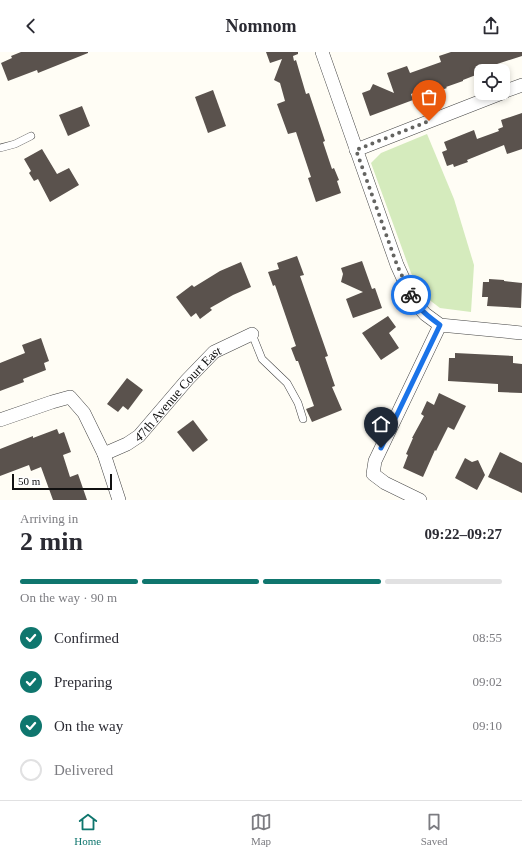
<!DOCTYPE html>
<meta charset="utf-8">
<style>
:root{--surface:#fff;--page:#f2f2f3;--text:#2b2b33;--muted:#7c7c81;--line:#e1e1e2;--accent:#0f766e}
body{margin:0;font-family:"Times New Roman",serif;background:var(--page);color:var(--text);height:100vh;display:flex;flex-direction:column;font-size:15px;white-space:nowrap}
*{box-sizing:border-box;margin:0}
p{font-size:13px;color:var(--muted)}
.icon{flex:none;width:22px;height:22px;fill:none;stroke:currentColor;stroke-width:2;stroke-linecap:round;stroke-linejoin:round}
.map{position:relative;height:448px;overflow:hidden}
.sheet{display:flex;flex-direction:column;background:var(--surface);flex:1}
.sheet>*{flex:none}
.buttons{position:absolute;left:474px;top:12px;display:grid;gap:8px}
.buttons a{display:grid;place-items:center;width:36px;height:36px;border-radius:8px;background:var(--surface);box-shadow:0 2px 6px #0003;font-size:20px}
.scale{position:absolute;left:12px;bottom:10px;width:100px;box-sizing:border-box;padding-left:4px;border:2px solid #111;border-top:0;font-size:11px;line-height:14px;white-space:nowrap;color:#111;-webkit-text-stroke:3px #fff;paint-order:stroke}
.pin{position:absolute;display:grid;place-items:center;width:34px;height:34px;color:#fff;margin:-41px -17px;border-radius:50% 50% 50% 0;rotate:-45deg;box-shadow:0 0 4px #0007}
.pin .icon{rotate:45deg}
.courier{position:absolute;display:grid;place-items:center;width:40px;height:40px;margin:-20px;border:3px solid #1a73e8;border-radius:50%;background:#fff;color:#222;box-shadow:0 1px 5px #0007}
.headline em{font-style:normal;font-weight:700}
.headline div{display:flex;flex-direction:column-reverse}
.headline{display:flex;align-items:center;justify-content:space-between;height:68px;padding:0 20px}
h1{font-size:26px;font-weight:700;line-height:30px}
.bar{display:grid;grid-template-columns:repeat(4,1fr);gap:6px 4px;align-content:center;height:48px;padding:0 20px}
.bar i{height:5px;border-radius:3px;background:var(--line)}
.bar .selected{background:var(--accent)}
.bar p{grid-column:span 4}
ol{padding:0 20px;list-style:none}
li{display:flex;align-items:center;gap:12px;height:44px}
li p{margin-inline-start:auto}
li .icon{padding:4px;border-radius:50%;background:var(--accent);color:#fff;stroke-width:4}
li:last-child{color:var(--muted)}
li i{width:22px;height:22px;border:2px solid var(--line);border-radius:50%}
header{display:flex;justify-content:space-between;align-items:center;height:52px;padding:0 20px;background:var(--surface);font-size:18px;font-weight:700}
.tabs{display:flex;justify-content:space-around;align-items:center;height:56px;border-top:1px solid var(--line);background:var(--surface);font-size:11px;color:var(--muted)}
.tabs a{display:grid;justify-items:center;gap:2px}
.tabs .selected{color:var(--accent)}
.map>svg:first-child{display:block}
.green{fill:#d5ebbd}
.building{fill:#5a524d}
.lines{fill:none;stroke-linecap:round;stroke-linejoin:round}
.lane-casing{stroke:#444;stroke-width:8}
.street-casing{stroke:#444;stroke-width:14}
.lane{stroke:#fff;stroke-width:7}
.street{stroke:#fff;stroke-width:13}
.done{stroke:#646461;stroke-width:4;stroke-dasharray:0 7.2}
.route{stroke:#1a73e8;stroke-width:5}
.labels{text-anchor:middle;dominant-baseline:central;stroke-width:4;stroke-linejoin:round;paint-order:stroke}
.street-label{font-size:13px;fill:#111;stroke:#fff}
</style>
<header><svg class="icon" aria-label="back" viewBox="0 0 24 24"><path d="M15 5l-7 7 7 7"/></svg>Nomnom<svg class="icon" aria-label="share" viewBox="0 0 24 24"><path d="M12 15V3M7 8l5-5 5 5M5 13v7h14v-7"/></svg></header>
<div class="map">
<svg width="522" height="448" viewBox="0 0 522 448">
<rect width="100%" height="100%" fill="#fffdf5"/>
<!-- green -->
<path class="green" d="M427,82L454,147L474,213L471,260L440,256L423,243L411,221L371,111L381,101Z"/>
<!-- building -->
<g class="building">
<path d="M21,0H88V1L38,21L37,18L8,29L1,11L12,6L11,4Z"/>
<path d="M266,0H298V2L293,4L294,9L296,8L306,42L309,41L325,89L323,90L332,117L334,116L339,128L337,129L341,141L316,150L308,126L311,125L296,80L288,82L277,52L285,49L280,31L274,28L282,7L270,11Z"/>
<path d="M451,0H522V4L491,14L492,17L481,19V21L463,28V29L446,35L447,36L433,41L430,35L411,42L413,48L370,64L362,41L370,38L373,32L394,41L387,21L407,14L410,21L441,10L439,4Z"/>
<path d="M213,38L226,74L208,81L195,45Z"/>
<path d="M82,54L90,74L68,84L59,63Z"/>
<path d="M522,61V97L507,102L504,93L467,108L468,110L454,115L453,112L447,114L442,100L447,98L444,90L474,78L477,87L499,79L498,77L503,75L501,68Z"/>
<path d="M42,97L57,122L69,116L79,133L50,150L38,127L34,129L29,121L31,119L24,107Z"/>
<path d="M297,204L304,223L300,224L328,304L325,305L335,334L332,335L342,358L312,370L306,357L314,354L298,309H296L291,296L296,294L275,233L273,234L268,220L279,217L277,211Z"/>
<path d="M362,209L372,237L375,236L382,256L353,266L346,247L363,240L341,230L343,222L341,216Z"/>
<path d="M241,210L251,235L233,243L210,256L212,258L200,267L196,261L191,265L176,245L192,233L194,235L220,219Z"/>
<path d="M489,227L504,228V229L522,231L521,256L487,254L488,245H482L483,230H489Z"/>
<path d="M388,264L396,275L389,281L399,296L381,308L362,281Z"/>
<path d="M41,286L49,309L44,311L46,318L23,327L24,330L0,339V311L25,301L22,293Z"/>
<path d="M455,301L513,304V311L522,312V341L498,340V332L448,329L449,306H455Z"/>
<path d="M127,326L143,338L128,358L123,354L118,360L107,352Z"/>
<path d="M439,341L466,354L454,378L448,375L436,399L435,398L423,425L403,416L408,403L406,402L413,386H412L424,364L421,362L427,349L434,353Z"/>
<path d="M193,368L208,388L193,400L177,380Z"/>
<path d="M57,377L59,382L64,380L71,400L63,403L70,425L78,422L87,448H53L41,415L31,419L29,413L0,424V397L33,384V386Z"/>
<path d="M500,400L522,411V441L488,425Z"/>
<path d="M465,406L472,410L478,408L485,423L477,438L455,426Z"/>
</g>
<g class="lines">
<defs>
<g id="lane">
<path d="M0,96L15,92L31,84"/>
<path d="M252,282L262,307L287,331L298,351L303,367"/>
</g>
<g id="street">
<path d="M322,0L397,213L413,248L425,262L440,273L522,281"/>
<path d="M503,40L522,33"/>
<path d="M356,98L502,41"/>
<path d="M0,368L52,350L70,345L84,361L104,402L119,448"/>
<path id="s1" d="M104,402L127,392L139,384L187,328L214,300L252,282"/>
<path d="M420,448L385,431L373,422L375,409L440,273"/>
</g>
</defs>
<!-- lane casing -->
<use href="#lane" class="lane-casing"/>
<!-- street casing -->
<use href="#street" class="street-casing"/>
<!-- lane -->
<use href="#lane" class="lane"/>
<!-- street -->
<use href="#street" class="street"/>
</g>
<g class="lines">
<!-- done -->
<path class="done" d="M411,243L397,213L356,98L429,69"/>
<!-- route -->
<path class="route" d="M381,396L440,273C429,265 417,256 411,243"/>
</g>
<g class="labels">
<!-- street labels -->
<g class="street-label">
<text stroke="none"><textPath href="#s1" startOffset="97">47th Avenue Court East</textPath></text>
</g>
</g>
</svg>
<div class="buttons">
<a><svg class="icon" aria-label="locate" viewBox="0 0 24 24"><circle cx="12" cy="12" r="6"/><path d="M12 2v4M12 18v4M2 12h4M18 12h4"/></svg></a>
</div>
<div class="scale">50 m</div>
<div class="pin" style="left:429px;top:69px;background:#ea580c"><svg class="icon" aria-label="bag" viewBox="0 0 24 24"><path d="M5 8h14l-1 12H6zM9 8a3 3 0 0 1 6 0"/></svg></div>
<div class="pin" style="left:381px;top:396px;background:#1f2937"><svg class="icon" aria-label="home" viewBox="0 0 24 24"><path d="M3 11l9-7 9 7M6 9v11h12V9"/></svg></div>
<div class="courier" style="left:411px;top:243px"><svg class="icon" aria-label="bike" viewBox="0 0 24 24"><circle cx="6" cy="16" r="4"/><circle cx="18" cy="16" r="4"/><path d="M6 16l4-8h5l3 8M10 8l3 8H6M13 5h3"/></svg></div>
</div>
<section class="sheet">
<div class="headline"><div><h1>2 min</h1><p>Arriving in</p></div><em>09:22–09:27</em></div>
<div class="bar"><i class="selected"></i><i class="selected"></i><i class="selected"></i><i></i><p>On the way · 90 m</p></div>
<ol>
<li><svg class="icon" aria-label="check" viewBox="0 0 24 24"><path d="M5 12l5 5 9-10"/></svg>Confirmed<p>08:55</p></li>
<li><svg class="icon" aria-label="check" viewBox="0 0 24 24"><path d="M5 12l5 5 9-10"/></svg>Preparing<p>09:02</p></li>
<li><svg class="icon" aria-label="check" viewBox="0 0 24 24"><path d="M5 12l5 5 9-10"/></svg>On the way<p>09:10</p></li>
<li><i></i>Delivered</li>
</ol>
</section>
<nav class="tabs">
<a class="selected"><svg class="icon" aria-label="home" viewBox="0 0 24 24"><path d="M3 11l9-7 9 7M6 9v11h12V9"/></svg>Home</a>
<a><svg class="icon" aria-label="map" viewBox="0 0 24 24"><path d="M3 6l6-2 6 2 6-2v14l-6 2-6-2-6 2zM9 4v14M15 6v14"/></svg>Map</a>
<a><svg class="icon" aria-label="saved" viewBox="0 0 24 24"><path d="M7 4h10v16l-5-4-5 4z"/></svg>Saved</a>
</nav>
